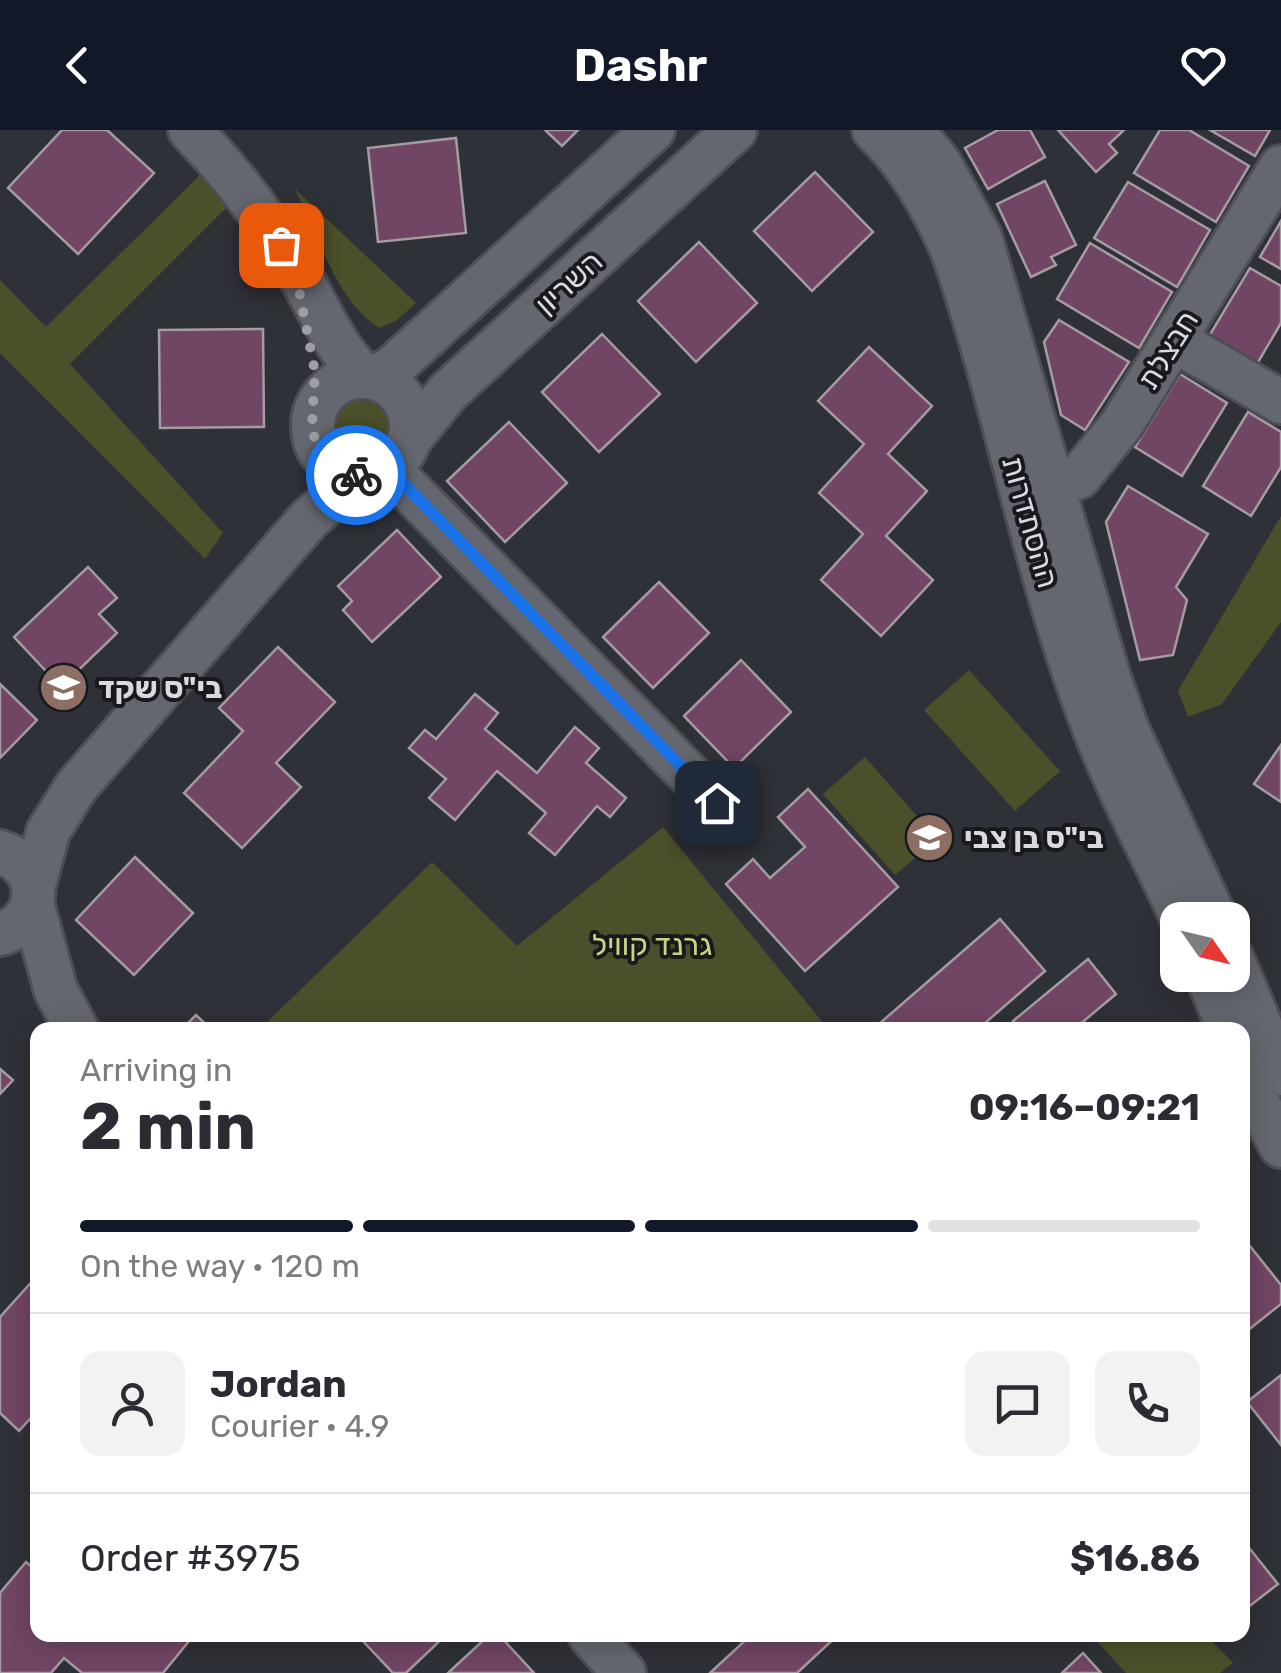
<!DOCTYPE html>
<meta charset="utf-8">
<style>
:root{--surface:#fff;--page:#f2f2f3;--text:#2b2b33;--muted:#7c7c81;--line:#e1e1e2;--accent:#111827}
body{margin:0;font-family:Rubik,Heebo,sans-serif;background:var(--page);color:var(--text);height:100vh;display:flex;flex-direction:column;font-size:38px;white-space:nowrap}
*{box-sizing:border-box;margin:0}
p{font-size:32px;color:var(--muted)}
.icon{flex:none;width:55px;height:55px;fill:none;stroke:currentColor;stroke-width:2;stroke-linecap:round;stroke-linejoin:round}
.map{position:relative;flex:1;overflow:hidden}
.panel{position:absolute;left:30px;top:892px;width:1220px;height:620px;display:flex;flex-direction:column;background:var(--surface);border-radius:20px;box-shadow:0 5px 25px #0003}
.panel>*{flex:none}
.needle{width:65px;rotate:124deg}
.controls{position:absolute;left:1160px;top:772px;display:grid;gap:20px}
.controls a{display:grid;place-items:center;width:90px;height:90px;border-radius:20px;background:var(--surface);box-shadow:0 5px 25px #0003;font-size:50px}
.pin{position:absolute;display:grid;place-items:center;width:85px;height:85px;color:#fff;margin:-42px;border-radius:20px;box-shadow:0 5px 15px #0006}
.courier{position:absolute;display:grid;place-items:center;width:100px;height:100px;margin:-50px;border:8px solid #1a73e8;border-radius:50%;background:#fff;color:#222;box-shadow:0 2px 12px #0007}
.headline em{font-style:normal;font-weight:700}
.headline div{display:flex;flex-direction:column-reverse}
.headline{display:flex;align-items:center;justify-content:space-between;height:170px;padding:0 50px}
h1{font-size:65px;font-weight:700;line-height:75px}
.bar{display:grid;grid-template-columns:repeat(4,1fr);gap:15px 10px;align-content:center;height:120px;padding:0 50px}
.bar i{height:12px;border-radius:8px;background:var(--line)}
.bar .on{background:var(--accent)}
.bar p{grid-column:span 4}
.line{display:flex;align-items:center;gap:25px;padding:0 50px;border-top:2px solid var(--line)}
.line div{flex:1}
.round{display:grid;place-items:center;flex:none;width:105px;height:105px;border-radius:20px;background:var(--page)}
header{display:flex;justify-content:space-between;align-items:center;height:130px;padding:0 50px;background:var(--accent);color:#fff;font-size:45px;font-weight:700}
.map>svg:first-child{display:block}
.green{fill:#4b502a}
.building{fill:#714564;stroke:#a59ca1;stroke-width:2.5}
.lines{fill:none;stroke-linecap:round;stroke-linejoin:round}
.minor-casing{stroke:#4d4f55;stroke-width:48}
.minor{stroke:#64676f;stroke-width:42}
.done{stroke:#9e9fa5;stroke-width:10;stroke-dasharray:0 18}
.route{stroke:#1a73e8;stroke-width:12}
.labels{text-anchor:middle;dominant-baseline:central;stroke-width:8;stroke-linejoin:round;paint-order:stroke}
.street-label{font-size:30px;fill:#d9dadf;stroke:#18191c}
.poi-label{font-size:30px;font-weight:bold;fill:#d9dadf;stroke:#18191c;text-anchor:start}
.park-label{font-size:30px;fill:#c8d383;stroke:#18191c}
</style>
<header><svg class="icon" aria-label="back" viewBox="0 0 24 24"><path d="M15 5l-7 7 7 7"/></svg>Dashr<svg class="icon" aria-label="heart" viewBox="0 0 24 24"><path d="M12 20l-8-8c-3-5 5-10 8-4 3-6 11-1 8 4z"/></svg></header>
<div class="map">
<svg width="1281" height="1543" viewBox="0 0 1281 1543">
<rect width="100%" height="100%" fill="#2f3138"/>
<!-- green -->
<g class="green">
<path d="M207,38L233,71L70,234L223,403L205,429L0,223V150L46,197Z"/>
<path d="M294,58L416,173L396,191L379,198C333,167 319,104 294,58Z"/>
<circle cx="361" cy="296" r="34"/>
<path d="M1281,386V492L1222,574L1188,587L1178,561Z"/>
<path d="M969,540L1060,641L1015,681L924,580Z"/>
<path d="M865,627L937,709L895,745L823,664Z"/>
<path d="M663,697L829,900H259L432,732L517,816Z"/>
<path d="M1091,1505H1206L1233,1533L1220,1543H1126Z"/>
</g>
<!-- building -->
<g class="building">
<path d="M62,0H107L154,43L78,124L8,58Z"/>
<path d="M545,0H578L562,16Z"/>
<path d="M998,0H1030L1045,27L988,59L965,18Z"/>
<path d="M1058,0H1124L1109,14L1117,23L1096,42Z"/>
<path d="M1160,0H1189L1249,36L1216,92L1134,43Z"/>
<path d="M1210,0H1270L1255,26Z"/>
<path d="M456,8L466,103L378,112L368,18Z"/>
<path d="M815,42L873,102L812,161L754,101Z"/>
<path d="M1045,51L1076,115L1051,127L1056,135L1031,147L997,74Z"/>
<path d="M1128,52L1210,100L1177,157L1094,108Z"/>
<path d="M1281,91V139L1260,127Z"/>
<path d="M699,112L757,173L696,232L638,171Z"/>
<path d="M1090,113L1172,162L1139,218L1057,169Z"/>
<path d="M1250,138L1281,156V193L1257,234L1209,206Z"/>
<path d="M1059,190L1129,232L1085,300L1061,285L1044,212Z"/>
<path d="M263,199L264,297L160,298L159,200Z"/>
<path d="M602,204L660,264L599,322L542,262Z"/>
<path d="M869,217L932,276L888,324L927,361L886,406L933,450L881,506L821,450L863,404L819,363L864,314L818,271Z"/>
<path d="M1180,244L1227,273L1182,346L1135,317Z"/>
<path d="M1248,282L1281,302V337L1251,386L1203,356Z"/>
<path d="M509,292L567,353L505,412L447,351Z"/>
<path d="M1128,356L1208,404L1176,457L1187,470L1173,525L1140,530L1106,392Z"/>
<path d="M397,400L441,447L372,512L343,480L352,471L338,456Z"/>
<path d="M88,437L117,468L99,484L117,503L61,557L14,507Z"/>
<path d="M659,452L709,503L653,558L603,507Z"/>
<path d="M278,517L335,572L276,633L301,657L242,718L184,663L243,601L219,578Z"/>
<path d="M741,530L791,582L734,638L684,586Z"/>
<path d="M0,554L37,590L0,628Z"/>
<path d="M475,564L498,583L485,599L537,643L575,597L599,618L586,633L626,668L610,687L597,676L555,725L529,703L546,683L497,641L455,690L429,668L446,649L409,618L425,600L436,609Z"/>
<path d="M1281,615V672L1254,654Z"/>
<path d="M808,659L898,757L805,841L726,754L753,729L770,748L805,717L778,687Z"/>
<path d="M135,727L193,783L134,845L76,790Z"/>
<path d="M1000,789L1045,841L977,900H872Z"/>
<path d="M1088,829L1116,864L1073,900H1021L1013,891Z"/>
<path d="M196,885L212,900H181Z"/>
<path d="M0,939L13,950L0,964Z"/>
<path d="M1242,1106L1281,1155V1174L1242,1205Z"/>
<path d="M37,1146L38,1280L19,1301L0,1283V1187Z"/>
<path d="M1281,1245V1315L1247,1272Z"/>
<path d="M1242,1409L1278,1454L1242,1482Z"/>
<path d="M26,1432L38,1442V1505H194L163,1543H82L64,1528L51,1543H0V1463Z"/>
<path d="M363,1505H446L406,1543H393L360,1508Z"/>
<path d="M489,1505H499L534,1543H448Z"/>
<path d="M751,1505H838L797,1543H710Z"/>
<path d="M1083,1523L1101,1543H1062Z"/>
</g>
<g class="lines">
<defs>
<g id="minor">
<path d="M190,0C230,41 265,87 294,136C317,172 333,218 365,247"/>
<path d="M874,0C909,33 932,76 952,119C1008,280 1035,451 1099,610C1123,671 1156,730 1183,790"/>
<path d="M912,0L940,34L980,107L1109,548L1127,599L1216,790"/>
<path d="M1174,210L1281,272"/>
<circle cx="362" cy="296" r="49"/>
<path d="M373,248L392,238L653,0"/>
<path d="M408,311L448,262L735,0"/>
<path d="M388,338L717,673"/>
<path d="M1023,366L1079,347L1122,294L1281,37"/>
<path d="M0,722C44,735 45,791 0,804"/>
<path d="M34,755L48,702L76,657L309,389L337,365L372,344"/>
<path d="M33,777L56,861L77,900"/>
<path d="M1232,828L1281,944"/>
<path d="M1207,845L1229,900"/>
<path d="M1242,934L1255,967L1281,1016"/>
<path d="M590,1505L624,1543"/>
</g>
</defs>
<!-- minor casing -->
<use href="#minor" class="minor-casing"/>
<!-- minor -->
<use href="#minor" class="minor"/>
</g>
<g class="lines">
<!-- done -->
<path class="done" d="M281,115L294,135L315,242L312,295L315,311L328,331L340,340L356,345"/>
<!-- route -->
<path class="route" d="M356,345L372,344L388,338L717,673"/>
</g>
<!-- icons -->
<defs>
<symbol id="school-disc" viewBox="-11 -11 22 22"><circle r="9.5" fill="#8d6e63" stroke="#18191c"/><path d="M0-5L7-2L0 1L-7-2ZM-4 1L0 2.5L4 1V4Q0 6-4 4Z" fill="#fff"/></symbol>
</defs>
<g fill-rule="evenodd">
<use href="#school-disc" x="36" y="530" width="55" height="55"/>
<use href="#school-disc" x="902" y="680" width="55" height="55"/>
</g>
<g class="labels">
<!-- street labels -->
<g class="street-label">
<text transform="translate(569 153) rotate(-42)">השריון</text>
<text transform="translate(1168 220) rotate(-58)">חבצלת</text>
<text transform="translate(1030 392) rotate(74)">ההסתדרות</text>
</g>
<!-- poi labels -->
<g class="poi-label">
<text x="98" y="558">בי"ס שקד</text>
<text x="964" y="708">בי"ס בן צבי</text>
</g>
<!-- park labels -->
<g class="park-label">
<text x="652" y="815">גרנד קוויל</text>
</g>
</g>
</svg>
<div class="controls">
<a><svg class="needle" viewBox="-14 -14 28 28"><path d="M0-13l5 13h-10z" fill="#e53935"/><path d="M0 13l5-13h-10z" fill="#7c7c81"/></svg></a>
</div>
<div class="pin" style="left:281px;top:115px;background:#ea580c"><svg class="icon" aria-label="bag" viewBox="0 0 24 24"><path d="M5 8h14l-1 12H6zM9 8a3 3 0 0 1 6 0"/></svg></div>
<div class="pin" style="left:717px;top:673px;background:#1f2937"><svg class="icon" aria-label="home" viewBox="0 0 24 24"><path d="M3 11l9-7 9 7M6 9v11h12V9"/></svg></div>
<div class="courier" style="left:356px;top:345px"><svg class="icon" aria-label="bike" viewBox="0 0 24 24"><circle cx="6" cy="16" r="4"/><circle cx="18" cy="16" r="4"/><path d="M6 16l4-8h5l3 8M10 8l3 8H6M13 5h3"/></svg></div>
<section class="panel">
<div class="headline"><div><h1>2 min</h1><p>Arriving in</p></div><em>09:16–09:21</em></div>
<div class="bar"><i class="on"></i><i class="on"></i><i class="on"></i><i></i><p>On the way · 120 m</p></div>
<div class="line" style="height:180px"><a class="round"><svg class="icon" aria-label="person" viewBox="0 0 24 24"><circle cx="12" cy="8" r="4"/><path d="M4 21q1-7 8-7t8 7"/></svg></a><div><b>Jordan</b><p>Courier · 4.9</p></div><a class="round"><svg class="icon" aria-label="chat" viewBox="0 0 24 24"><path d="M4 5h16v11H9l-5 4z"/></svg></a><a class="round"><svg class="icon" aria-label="phone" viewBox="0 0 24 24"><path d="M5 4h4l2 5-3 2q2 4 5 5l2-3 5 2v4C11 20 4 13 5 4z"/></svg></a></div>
<div class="line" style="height:130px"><div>Order #3975</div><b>$16.86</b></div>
</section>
</div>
